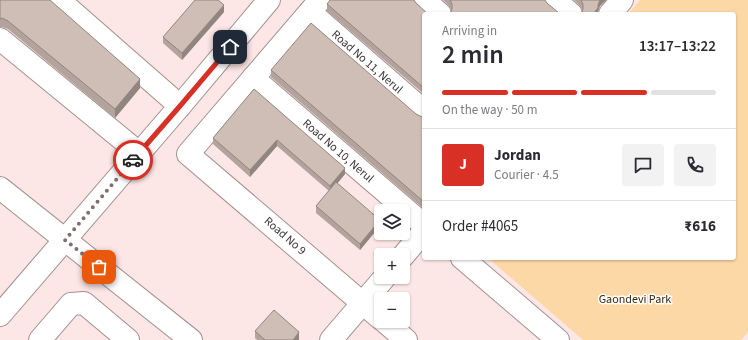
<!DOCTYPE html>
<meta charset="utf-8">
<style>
:root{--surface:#fff;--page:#f2f2f3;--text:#2b2b33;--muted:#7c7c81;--line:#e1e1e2;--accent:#d93025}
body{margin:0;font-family:"Source Sans 3",sans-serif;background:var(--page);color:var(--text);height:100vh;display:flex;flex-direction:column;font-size:15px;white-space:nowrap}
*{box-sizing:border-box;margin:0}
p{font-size:13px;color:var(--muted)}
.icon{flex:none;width:22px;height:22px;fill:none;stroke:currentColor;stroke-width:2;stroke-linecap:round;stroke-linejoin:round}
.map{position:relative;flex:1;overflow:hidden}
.side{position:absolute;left:422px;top:12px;width:314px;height:248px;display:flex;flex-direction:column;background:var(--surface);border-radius:4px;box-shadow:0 1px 3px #0004}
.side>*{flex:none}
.buttons{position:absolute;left:374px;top:204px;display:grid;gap:8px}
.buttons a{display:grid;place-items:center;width:36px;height:36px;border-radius:4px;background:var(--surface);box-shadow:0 1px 3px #0004;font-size:20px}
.pin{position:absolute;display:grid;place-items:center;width:34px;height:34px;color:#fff;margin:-17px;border-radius:8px;box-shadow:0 2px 6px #0006}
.courier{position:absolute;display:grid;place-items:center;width:40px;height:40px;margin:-20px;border:3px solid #d93025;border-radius:50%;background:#fff;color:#222;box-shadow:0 1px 5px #0007}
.head em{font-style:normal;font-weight:600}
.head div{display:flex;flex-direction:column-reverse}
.head{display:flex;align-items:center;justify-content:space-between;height:68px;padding:0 20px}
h1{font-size:26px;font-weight:600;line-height:30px}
.bar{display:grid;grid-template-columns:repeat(4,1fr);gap:6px 4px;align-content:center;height:48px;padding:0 20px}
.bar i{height:5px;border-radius:3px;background:var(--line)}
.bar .selected{background:var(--accent)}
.bar p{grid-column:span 4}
.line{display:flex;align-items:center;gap:10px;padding:0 20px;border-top:1px solid var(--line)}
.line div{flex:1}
.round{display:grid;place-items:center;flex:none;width:42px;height:42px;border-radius:4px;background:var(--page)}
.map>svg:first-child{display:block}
.green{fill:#fdd8a7}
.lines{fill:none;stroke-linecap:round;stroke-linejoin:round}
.minor-casing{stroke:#a3908e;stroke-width:24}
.minor{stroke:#fff;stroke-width:22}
.wall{fill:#b2a39c}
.shaded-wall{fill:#91857f}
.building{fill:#cfbeb5;stroke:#91857f}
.done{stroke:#7e7170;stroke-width:4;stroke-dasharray:0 7.2}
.route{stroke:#d93025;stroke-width:5}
.labels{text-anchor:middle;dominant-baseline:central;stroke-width:3;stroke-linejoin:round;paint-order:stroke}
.street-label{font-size:12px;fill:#393131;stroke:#fff}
.park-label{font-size:12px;fill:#3d2705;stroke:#fff}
</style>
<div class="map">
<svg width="748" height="340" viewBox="0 0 748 340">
<rect width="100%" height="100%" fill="#fde7e6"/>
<!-- green -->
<path class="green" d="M640,0H748V332L741,340H583L488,258H734V14H628Z"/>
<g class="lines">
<defs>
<g id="minor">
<path d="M59,0L180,106"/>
<path d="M320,0L188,154L381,319"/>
<path d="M424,0L440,14"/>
<path d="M555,0L571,14"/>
<path d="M310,12L424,111"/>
<path d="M610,14L622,0"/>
<path d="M0,39L139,153"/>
<path d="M253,78L424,225"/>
<path d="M0,188L191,340"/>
<path d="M403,256L424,231"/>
<path d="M462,258L558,340"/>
<path d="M0,315L180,106L269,0"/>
<path d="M384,321L406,340"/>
<path d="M40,340L71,304L84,303L128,340"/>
<path d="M331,340L385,277"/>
</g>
</defs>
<!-- minor casing -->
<use href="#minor" class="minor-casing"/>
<!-- minor -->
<use href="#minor" class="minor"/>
</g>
<!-- wall -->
<g class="wall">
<path d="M0,0L140,88L115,118L8,29L2,27H0Z"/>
<path d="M443,0H545L452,10L448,5Z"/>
<path d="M574,0H606L600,6L598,11V14L583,10L579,5Z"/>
<path d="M327,4L424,14V94L327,11Z"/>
<path d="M224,12L182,60L163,43V37Z"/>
<path d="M271,70L416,114L422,117H424V209L271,77Z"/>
<path d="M254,89L345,174L337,184L380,226L360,250L316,213V206L329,191L277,146L250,177L213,144V138Z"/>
<path d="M255,331L299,339V340H257L255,338Z"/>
</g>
<!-- shaded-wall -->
<g class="shaded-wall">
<path d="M600,0H606L600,6L598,11V14H593Z"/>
<path d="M224,5V12L182,60V53Z"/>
<path d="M140,79V88L115,118V109Z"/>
<path d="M277,140V146L250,177V170Z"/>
<path d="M345,168V174L330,192V186Z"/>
<path d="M380,220V226L360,250V244Z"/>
<path d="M299,332V340H293Z"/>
</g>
<!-- building -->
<g class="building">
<path d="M0,0H50L140,79L115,109L8,21L2,18L0,19Z"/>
<path d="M195,0H218L224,5L182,53L163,37Z"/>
<path d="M330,0H414L416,3L428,14H424V88L327,4Z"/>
<path d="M450,0H545L547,3L560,14H450L452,9V4Z"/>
<path d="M581,0H600L598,5V8L593,14H581L583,9V4Z"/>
<path d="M311,23L416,114L422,117H424V202L271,70Z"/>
<path d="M254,89L345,168L330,186L277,140L250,170L213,138Z"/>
<path d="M336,182L380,220L360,244L316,206Z"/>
<path d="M274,310L299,332L293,340H265L255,331Z"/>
</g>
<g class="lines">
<!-- done -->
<path class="done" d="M99,267L65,240L133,160"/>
<!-- route -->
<path class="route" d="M133,160L180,106L230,47"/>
</g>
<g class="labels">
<!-- street labels -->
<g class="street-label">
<text transform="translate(367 62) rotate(41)">Road No 11, Nerul</text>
<text transform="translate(338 151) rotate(41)">Road No 10, Nerul</text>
<text transform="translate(285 236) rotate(41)">Road No 9</text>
</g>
<!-- park labels -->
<g class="park-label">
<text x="635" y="299">Gaondevi Park</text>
</g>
</g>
</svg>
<div class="buttons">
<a><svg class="icon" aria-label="layers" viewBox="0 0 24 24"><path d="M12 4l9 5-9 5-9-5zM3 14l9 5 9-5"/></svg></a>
<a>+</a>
<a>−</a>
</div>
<div class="pin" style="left:99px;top:267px;background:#ea580c"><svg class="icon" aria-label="bag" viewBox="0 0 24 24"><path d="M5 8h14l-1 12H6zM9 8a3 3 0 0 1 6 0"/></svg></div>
<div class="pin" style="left:230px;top:47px;background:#1f2937"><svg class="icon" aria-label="home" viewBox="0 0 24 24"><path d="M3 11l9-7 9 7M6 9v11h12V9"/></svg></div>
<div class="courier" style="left:133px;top:160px"><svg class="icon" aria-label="car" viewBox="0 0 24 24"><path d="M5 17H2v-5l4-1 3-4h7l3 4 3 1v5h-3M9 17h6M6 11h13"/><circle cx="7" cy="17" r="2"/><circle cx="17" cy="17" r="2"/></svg></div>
<section class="side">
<div class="head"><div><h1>2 min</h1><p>Arriving in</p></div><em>13:17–13:22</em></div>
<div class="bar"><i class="selected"></i><i class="selected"></i><i class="selected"></i><i></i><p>On the way · 50 m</p></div>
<div class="line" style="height:72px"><b class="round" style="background:var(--accent);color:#fff">J</b><div><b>Jordan</b><p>Courier · 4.5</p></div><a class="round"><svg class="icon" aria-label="chat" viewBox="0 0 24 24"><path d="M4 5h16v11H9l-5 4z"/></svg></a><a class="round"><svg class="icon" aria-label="phone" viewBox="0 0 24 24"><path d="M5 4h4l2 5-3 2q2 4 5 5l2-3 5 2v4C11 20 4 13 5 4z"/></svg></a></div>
<div class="line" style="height:52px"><div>Order #4065</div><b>₹616</b></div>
</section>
</div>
